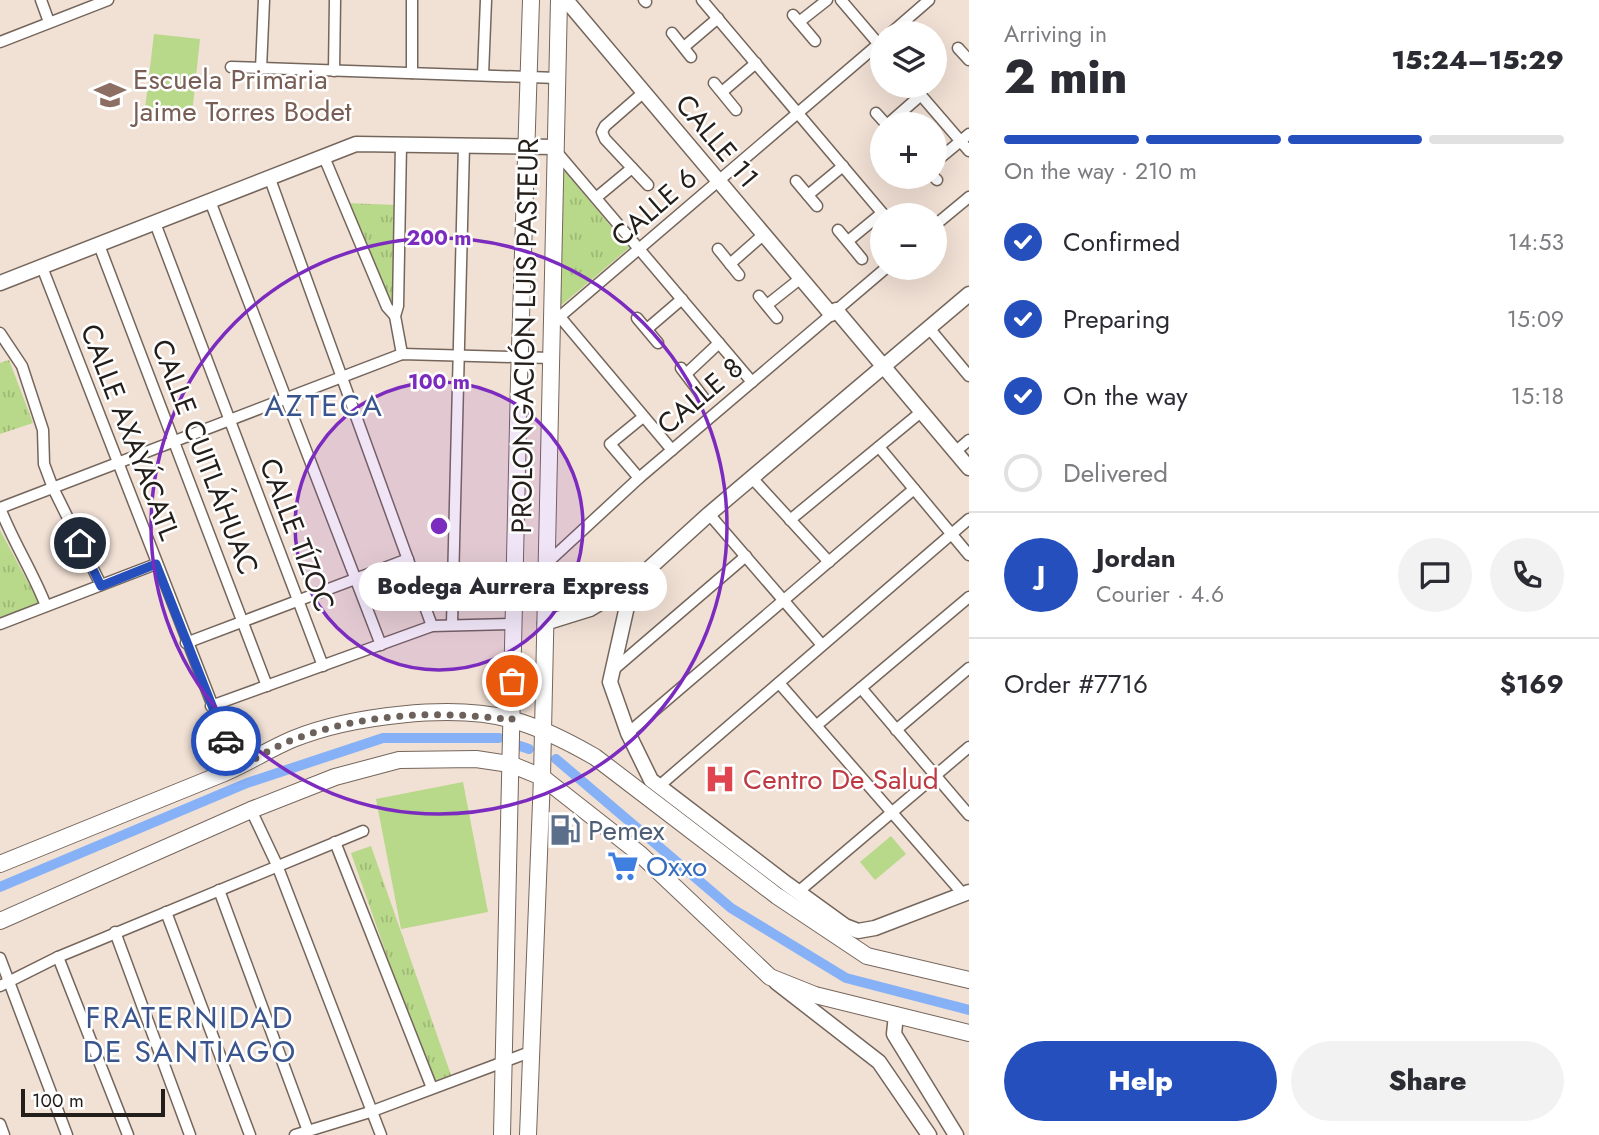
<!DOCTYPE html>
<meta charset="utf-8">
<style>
:root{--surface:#fff;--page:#f2f2f3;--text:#2b2b33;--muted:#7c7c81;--line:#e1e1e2;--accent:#254fbd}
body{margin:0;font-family:Jost,sans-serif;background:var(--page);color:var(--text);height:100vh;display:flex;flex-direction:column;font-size:26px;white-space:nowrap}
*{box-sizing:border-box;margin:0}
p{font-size:23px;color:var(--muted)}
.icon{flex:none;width:38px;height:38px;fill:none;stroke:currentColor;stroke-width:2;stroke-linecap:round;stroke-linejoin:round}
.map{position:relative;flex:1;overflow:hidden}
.details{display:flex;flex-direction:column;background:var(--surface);width:630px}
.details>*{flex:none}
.tools{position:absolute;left:870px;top:21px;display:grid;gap:14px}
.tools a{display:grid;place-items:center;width:77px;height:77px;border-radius:50%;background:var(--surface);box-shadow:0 7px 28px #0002;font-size:35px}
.scale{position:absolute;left:21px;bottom:18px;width:144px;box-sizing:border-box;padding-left:7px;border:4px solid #241e1a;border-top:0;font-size:19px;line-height:24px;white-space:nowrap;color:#241e1a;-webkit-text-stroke:5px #fff;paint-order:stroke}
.pin{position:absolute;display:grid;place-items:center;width:60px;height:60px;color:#fff;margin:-30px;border:4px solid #fff;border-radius:50%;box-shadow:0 2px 7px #0007}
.courier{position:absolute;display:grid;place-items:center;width:70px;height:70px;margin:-35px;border:5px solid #254fbd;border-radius:50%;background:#fff;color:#222;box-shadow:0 2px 9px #0007}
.bubble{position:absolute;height:49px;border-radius:24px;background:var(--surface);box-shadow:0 7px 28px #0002;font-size:23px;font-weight:800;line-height:49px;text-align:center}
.overview em{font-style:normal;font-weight:800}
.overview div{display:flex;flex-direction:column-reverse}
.overview{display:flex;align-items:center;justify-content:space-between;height:119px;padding:0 35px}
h1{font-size:46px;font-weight:800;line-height:52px}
.bar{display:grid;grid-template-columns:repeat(4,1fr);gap:10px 7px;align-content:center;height:84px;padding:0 35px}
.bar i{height:9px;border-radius:5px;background:var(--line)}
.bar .active{background:var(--accent)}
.bar p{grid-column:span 4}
.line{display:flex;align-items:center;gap:18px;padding:0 35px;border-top:2px solid var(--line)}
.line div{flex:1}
.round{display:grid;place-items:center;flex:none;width:74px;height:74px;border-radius:37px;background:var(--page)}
ol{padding:0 35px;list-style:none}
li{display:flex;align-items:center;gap:21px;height:77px}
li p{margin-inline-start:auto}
li .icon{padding:7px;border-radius:50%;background:var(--accent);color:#fff;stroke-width:4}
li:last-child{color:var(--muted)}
li i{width:38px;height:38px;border:4px solid var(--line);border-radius:50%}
.action{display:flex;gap:14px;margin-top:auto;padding:14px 35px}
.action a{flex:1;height:80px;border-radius:42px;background:var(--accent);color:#fff;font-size:28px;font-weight:800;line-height:80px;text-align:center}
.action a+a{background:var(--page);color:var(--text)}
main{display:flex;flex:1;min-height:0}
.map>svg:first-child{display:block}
.grass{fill:url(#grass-tufts)}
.pitch{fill:#b8d88a}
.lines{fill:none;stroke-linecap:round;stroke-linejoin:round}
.canal{stroke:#86b1f6;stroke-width:10}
.minor-casing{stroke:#75665c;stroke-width:13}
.tertiary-casing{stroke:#75665c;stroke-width:17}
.secondary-casing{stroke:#75665c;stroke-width:18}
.minor{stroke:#fff;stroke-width:10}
.tertiary{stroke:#fff;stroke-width:14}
.secondary{stroke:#fff;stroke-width:16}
.done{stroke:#6c625b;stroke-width:7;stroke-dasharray:0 12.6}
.route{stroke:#254fbd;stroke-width:9}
.ring{fill:none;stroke:#7b2cbf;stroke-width:3.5}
.labels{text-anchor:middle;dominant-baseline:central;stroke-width:5;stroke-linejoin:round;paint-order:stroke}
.education-label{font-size:28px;fill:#785e54;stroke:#fff;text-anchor:start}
.street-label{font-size:28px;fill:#241e1a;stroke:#fff}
.health-label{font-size:28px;fill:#be3a42;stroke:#fff;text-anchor:start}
.service-label{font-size:28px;fill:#4e5e75;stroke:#fff;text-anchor:start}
.shop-label{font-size:28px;fill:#366cbe;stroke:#fff;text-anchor:start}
.neighbourhood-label{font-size:30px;letter-spacing:2px;fill:#3a548d;stroke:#fff}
.centre{fill:#7b2cbf;stroke:#fff;stroke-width:3.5}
.ring-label{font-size:21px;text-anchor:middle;font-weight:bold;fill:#7b2cbf;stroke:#fff;stroke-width:5;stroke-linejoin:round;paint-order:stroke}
</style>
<main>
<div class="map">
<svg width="969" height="1135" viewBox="0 0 969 1135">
<defs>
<pattern id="grass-tufts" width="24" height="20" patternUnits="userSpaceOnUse" patternTransform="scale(1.75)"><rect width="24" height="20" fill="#b8d88a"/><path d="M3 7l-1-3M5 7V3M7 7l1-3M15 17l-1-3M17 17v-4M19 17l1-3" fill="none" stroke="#9eb976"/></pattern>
</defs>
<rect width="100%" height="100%" fill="#f1e0d4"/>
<!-- grass -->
<g class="grass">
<path d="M562,168L629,248L558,308Z"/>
<path d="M345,203L397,205L396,308H390Z"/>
<path d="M9,360L33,423L0,434V363Z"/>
<path d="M0,530L39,603L0,617Z"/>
<path d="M371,846L451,1075L431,1082L351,853Z"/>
</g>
<!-- pitch -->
<g class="pitch">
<path d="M154,34L200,39L192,114L145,109Z"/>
<path d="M463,782L488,912L401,929L376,799Z"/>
<path d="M891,836L906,854L875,880L860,862Z"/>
</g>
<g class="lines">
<!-- canal -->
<g class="canal">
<path d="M520,746L529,749"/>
<path d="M556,759L731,908L846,978L969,1010"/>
<path d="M0,887L247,783L383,738H499"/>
</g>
<defs>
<g id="minor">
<path d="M41,0L49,22"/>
<path d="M412,0V73"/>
<path d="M644,0L646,2"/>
<path d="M702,0L884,215"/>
<path d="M841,0L882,48"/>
<path d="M793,15L815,41"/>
<path d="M799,22L827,0"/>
<path d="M672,33L691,57"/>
<path d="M891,33L929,0"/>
<path d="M0,42L108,0"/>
<path d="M684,47L718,18"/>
<path d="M958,48L969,60"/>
<path d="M231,67L557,78"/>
<path d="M261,69L264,0"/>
<path d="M334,71L335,0"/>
<path d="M483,75L486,0"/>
<path d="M714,83L736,110"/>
<path d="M913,86L969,151"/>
<path d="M644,92L605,126L602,132L605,139L648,185"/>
<path d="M722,92L756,63"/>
<path d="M876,113L886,124"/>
<path d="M888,124L921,95"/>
<path d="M401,144L398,306L395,316L402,354"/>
<path d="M555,150L752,382"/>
<path d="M324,157L387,307L395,316"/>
<path d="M934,163L969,134"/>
<path d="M934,177L937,180"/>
<path d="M270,179L432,626"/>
<path d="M796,181L817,206"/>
<path d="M808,195L843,166"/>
<path d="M597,197L632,168"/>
<path d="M210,201L381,645"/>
<path d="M155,223L323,666"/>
<path d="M934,226L969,197"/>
<path d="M838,230L862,259"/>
<path d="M848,241L882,213"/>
<path d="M99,245L267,686"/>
<path d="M718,249L739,275"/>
<path d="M730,264L764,234"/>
<path d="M42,267L237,768"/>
<path d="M759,296L777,318"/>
<path d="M767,305L801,278"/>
<path d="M560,317L672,450"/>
<path d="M637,318L658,343"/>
<path d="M550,325L882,41"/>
<path d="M929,328L969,376"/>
<path d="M647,329L682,299"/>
<path d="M0,333L22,366L43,430L44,464L53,488L101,585"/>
<path d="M681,368L703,397"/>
<path d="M686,374L719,343"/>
<path d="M879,447L969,555"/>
<path d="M955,452L969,440"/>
<path d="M639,478L610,444L643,417"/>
<path d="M752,478L829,562"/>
<path d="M709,514L822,645"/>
<path d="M790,520L921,412"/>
<path d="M547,563L639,478L886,268"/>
<path d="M46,606C33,572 13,542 0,508L402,354L550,358"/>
<path d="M0,624L156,564"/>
<path d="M452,624L464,145"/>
<path d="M186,643L408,559"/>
<path d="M612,671L746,556"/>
<path d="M779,683L963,894"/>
<path d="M861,688L969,815"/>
<path d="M211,706L432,626L513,624"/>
<path d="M817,725L969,597"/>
<path d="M896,730L969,668"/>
<path d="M628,733L914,489"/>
<path d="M658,787L969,519"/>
<path d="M251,810L277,865L381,1135"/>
<path d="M335,842L432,1088"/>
<path d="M219,890L308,1131"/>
<path d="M798,892L969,747"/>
<path d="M166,912L250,1135"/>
<path d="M115,932L190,1135"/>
<path d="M58,957L128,1135"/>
<path d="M0,958L67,1135"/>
<path d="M0,986L58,957L363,831"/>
<path d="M0,1124L4,1135"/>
<path d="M295,1135L370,1112L530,1052"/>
</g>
<g id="tertiary">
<path d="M566,0L831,314"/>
<path d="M0,283L356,144L555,147"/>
<path d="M836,310L969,468"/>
<path d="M632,584L610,682L628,733L651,780L787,884L845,926L858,931L875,928L969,892"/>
<path d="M545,623L590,609L632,584L709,514L969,294"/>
<path d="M776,982L879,1062L929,1135"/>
<path d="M896,1015L894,1034L956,1135"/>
</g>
<g id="secondary">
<path d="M512,681L526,688L544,682"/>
<path d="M0,864C72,835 144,806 217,776C243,766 267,750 293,739C350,716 454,703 513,720C542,728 569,742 595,757L777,896L867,956L969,980"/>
<path d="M0,921L251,810L335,777L399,760L476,759L510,764L542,777L640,854L770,977L815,995L969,1033"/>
<path d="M502,1135L519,380L531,0"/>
<path d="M528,1135L542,777L559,0"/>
</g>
</defs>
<!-- minor casing -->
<use href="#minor" class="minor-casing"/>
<!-- tertiary casing -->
<use href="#tertiary" class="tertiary-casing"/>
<!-- secondary casing -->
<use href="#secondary" class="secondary-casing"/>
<!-- minor -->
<use href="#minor" class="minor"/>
<!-- tertiary -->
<use href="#tertiary" class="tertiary"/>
<!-- secondary -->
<use href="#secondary" class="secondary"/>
</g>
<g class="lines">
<!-- done -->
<path class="done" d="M226,741L237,768C256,759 275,746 295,739C365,713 438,710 512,720V681"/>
<!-- route -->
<path class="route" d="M80,543L101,586L156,564L226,741"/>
</g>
<!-- distance rings -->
<circle cx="439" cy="526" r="144" fill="#7b2cbf" fill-opacity=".12"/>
<g class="ring">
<circle cx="439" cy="526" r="144"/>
<circle cx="439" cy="526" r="288"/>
</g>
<!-- icons -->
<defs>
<symbol id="school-bare" viewBox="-9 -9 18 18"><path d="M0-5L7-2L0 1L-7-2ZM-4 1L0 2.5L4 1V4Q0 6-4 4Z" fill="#8d6e63" stroke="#fff" stroke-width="2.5" paint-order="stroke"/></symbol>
<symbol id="hospital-bare" viewBox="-9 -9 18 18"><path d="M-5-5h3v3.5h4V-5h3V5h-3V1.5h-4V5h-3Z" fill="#e0444e" stroke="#fff" stroke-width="2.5" paint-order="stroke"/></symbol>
<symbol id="fuel-bare" viewBox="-9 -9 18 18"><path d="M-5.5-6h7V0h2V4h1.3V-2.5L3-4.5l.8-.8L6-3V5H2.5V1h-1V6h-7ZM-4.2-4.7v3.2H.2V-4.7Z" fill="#5c6f8a" stroke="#fff" stroke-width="2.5" paint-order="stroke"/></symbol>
<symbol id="supermarket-bare" viewBox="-9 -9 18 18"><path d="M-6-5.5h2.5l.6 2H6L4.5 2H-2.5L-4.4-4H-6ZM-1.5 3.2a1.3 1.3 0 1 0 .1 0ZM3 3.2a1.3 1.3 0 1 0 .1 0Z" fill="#3f7fe0" stroke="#fff" stroke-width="2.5" paint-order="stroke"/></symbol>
</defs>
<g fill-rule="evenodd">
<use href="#school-bare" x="88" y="73" width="44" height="44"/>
<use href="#hospital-bare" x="698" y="757" width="44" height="44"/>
<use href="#fuel-bare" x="543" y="808" width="44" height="44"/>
<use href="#supermarket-bare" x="601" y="844" width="44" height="44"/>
</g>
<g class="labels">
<!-- education labels -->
<g class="education-label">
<text x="133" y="79">Escuela Primaria<tspan x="133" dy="32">Jaime Torres Bodet</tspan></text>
</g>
<!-- street labels -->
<g class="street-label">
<text transform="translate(717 141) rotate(50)">CALLE 11</text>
<text transform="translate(654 207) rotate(-41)">CALLE 6</text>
<text transform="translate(525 336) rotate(-89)">PROLONGACIÓN LUIS PASTEUR</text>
<text transform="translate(700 396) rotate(-40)">CALLE 8</text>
<text transform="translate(130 432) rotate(69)">CALLE AXAYÁCATL</text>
<text transform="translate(205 457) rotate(69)">CALLE CUITLÁHUAC</text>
<text transform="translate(297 535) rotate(69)">CALLE TÍZOC</text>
</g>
<!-- health labels -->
<g class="health-label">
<text x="743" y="779">Centro De Salud</text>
</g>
<!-- service labels -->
<g class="service-label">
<text x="588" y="830">Pemex</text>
</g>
<!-- shop labels -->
<g class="shop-label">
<text x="646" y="866">Oxxo</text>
</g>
<!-- neighbourhood labels -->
<g class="neighbourhood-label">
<text x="324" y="405">AZTECA</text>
<text x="190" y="1017">FRATERNIDAD<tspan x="190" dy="34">DE SANTIAGO</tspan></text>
</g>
</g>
<circle cx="439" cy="526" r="10" class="centre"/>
<g class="ring-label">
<text x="439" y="245">200 m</text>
<text x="439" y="389">100 m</text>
</g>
</svg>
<div class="tools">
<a><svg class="icon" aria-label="layers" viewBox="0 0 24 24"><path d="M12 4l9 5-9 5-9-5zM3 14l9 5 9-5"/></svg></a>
<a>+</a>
<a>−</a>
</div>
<div class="scale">100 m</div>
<div class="pin" style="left:512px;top:681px;background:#ea580c"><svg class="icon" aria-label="bag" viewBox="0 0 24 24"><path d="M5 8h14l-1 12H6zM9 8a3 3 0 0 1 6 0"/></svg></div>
<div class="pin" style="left:80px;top:543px;background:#1f2937"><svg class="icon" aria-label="home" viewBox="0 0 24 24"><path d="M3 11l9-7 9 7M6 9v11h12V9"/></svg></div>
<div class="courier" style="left:226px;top:741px"><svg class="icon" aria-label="car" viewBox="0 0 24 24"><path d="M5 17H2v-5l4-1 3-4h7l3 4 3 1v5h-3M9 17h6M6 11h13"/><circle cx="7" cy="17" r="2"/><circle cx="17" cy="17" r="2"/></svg></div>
<div class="bubble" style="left:359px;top:562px;width:308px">Bodega Aurrera Express</div>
</div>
<section class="details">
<div class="overview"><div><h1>2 min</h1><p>Arriving in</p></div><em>15:24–15:29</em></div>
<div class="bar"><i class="active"></i><i class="active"></i><i class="active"></i><i></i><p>On the way · 210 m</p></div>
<ol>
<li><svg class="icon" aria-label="check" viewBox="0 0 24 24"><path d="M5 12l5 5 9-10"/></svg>Confirmed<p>14:53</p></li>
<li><svg class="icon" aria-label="check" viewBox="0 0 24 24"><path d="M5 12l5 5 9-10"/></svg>Preparing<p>15:09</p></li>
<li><svg class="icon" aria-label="check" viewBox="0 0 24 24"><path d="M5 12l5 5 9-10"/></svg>On the way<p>15:18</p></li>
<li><i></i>Delivered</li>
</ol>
<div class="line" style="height:126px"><b class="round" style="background:var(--accent);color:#fff">J</b><div><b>Jordan</b><p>Courier · 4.6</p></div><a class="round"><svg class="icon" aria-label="chat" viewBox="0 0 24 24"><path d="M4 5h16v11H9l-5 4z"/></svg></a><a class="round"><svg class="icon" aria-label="phone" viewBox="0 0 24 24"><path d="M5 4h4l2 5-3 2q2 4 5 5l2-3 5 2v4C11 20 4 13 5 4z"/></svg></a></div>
<div class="line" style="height:91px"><div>Order #7716</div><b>$169</b></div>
<div class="action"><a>Help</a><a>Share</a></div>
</section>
</main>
